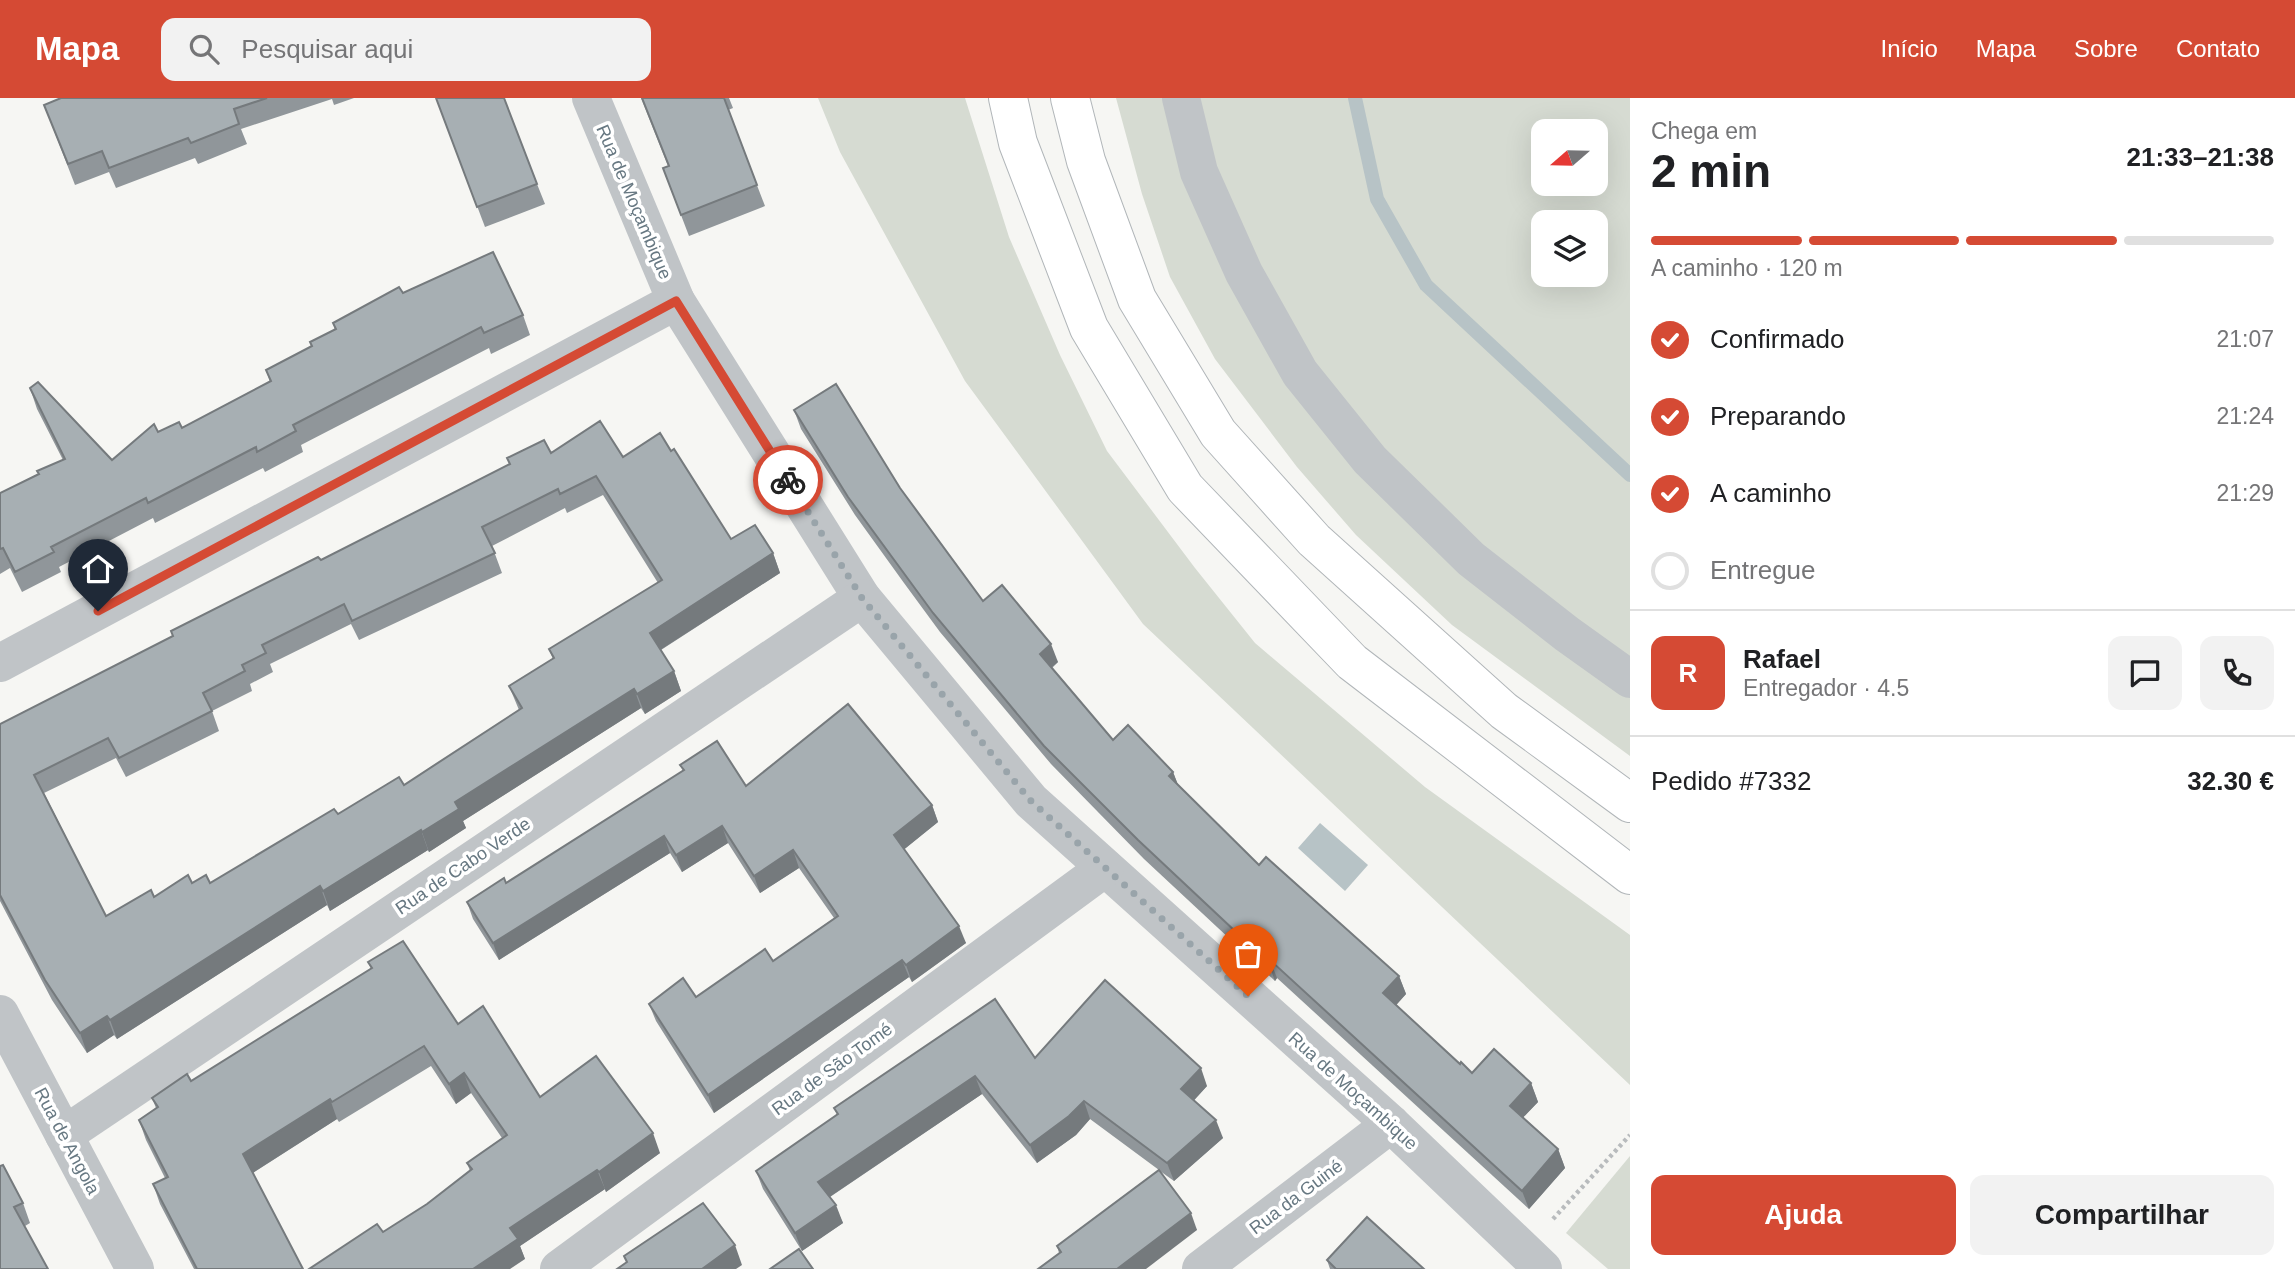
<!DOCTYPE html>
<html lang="pt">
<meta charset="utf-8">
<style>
:root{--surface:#fff;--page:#f2f2f2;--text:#202124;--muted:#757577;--line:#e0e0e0;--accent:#d54a34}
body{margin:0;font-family:Arial,sans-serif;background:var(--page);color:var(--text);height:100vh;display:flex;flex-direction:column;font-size:26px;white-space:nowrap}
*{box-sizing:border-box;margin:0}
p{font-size:23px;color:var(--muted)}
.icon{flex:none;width:38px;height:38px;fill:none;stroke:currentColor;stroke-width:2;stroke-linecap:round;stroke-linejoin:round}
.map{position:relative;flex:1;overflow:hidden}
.details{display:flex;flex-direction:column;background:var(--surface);width:665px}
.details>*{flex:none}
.needle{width:46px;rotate:250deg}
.tools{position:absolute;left:1531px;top:21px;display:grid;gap:14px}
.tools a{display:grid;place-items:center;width:77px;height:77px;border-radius:14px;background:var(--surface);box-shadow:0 7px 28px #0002;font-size:35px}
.pin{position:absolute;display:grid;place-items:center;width:60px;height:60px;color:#fff;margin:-72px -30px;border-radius:50% 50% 50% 0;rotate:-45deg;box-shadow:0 0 7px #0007}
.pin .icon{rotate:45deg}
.courier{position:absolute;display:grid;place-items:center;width:70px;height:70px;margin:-35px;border:5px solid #d54a34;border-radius:50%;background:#fff;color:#222;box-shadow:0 2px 9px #0007}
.overview em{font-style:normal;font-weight:800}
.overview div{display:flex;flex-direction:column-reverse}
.overview{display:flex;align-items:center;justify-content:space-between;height:119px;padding:0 21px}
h1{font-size:46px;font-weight:800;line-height:52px}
.bar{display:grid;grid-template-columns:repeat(4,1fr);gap:10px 7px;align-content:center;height:84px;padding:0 21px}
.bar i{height:9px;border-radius:5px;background:var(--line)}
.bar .selected{background:var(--accent)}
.bar p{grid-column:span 4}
.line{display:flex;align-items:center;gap:18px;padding:0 21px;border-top:2px solid var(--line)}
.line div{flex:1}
.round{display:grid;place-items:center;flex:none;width:74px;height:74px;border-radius:14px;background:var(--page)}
ol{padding:0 21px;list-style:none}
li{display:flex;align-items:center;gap:21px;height:77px}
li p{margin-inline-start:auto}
li .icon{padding:7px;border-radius:50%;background:var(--accent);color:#fff;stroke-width:4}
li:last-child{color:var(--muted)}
li i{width:38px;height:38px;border:4px solid var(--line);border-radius:50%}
.action{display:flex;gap:14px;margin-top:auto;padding:14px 21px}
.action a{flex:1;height:80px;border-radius:14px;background:var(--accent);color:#fff;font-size:28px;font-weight:800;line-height:80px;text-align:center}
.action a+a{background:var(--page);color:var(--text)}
header{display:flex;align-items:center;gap:42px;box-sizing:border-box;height:98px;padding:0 35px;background:var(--accent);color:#fff}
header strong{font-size:33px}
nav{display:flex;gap:38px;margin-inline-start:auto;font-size:24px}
.search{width:490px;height:63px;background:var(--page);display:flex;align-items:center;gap:18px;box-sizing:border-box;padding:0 24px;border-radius:14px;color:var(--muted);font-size:26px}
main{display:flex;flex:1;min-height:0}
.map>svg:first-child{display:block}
.green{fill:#d6dbd2;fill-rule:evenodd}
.water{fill:#b7c3c6}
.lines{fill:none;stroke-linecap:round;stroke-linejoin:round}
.stream{stroke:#b7c3c6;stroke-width:14}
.major-casing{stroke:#b1b6b9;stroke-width:40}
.path{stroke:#b8bbbd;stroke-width:4.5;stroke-dasharray:3.5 3.5;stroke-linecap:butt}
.minor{stroke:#c0c4c7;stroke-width:38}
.major{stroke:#fff;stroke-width:38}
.wall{fill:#90969a;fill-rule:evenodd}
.shaded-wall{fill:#757a7d}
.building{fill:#a7afb3;stroke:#757a7d;stroke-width:2;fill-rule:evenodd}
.done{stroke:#99a4aa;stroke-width:7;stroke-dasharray:0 12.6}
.route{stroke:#d54a34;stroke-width:9}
.labels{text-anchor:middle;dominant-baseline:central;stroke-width:7;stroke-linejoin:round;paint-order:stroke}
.street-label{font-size:18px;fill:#677882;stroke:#fff}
</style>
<header>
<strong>Mapa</strong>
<div class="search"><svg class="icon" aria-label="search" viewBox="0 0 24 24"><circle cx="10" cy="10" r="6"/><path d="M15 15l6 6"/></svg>Pesquisar aqui</div>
<nav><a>Início</a><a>Mapa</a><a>Sobre</a><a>Contato</a></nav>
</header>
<main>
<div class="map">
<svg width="1630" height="1171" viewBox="0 0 1630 1171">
<rect width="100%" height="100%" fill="#f6f6f3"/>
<!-- green -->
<g class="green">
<path d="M818,0H965L1009,139L1060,257L1107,353L1195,470L1255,545L1425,689L1630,837V987L1143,526L965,283L840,54Z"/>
<path d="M1116,0H1630V658L1452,527L1356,437L1297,369L1215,261L1170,179L1142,96ZM1544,33H1596V86H1544ZM1544,124H1596V177H1544Z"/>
<path d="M1630,1058V1171H1608L1566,1135Z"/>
</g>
<!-- water -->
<path class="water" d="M1320,725L1368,767L1345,793L1298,750Z"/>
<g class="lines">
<!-- stream -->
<path class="stream" d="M1355,0L1377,101L1426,187L1630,377"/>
<defs>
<g id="major">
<path d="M1008,0L1018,45L1089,230L1185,390L1352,564L1630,777"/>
<path d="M1070,0L1086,63L1137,201L1218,335L1314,442L1504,613L1630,705"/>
</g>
</defs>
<!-- major casing -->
<use href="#major" class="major-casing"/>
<!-- path -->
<path class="path" d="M1553,1121L1630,1037"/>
<!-- minor -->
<g class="minor">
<path d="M591,0L676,203L862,500L1031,703L1391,1026L1543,1171"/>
<path d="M1181,0L1199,74L1244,175L1300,275L1370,362L1471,461L1567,536L1630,581"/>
<path d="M0,565L676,203"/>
<path d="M0,916L135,1171"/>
<path d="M64,1037L862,500"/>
<path d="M559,1171L1105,770"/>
<path d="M1201,1171L1391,1026"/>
</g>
<!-- major -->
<use href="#major" class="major"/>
</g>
<!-- wall -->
<g class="wall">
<path d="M61,0H354L334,7L332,1L241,31L247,46L198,66L195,60L116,90L109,74L75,87L44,7Z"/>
<path d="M436,0L537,86L545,106L485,129Z"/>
<path d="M641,0H729L733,10L728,12L765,108L689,138L663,70L668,68Z"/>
<path d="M403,195L523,217L530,237L491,256L489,250L301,347L303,354L265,374L263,370L155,425L153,420L59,469L61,474L22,494L10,470L0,476V395L38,376L63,362L37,311L30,290L112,362L158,334L182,330L270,284L266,272L312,248L335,232L333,225Z"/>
<path d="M794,312L900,390L983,503L1058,564L1052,570L1113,642L1173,674L1178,687L1259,767L1399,878L1406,896L1396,907L1460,966L1472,975L1531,985L1538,1004L1523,1019L1558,1051L1565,1070L1529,1111L1277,880L1275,883L1144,761L1051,666L940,534L904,485L855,417L801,331Z"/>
<path d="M671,353L731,441L773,455L780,475L661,552L674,573L681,593L645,616L641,610L463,723L466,730L429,754L428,752L330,813L327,807L117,941L114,937L87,955L52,902L0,803V626L173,538L171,533L321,462L510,366L507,360L551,355L623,359ZM603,397L658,485L549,551L553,561L509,588L519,612L404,687L338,716L210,785H192L106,818L44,695L116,660L126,679L219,633L212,613L252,593L250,586L273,574L270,566L351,526L359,542L502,475L492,448L565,410L567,415Z"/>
<path d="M680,667L746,688L932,707L938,724L904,751L966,845L912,884L909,879L714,1015L656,923L649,906L696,899L773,863L834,820L799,770L760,795L728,745L682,774L670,755L499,862L473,821L467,804L506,785L683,673Z"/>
<path d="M368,864L458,926L540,999L660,1055L606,1094L605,1091L520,1148L525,1161L383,1134L427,1106L470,1073L467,1065L502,1040L471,995L456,1006L431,968L339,1024L337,1021L253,1075L303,1171H194L160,1106L153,1086L165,1080L146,1042L139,1022L156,1010L152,1000L191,983L371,871Z"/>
<path d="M1035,960L1207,988L1194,1002L1223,1040L1174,1083L1160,1073L1197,1132L1059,1155L1057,1148L1159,1072L1090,1021L1076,1037L1037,1065L982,996L830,1099L843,1125L802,1153L763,1091L756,1073L837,1017L834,1010Z"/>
<path d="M0,1068L23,1105L30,1125L25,1128L0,1171Z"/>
<path d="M1327,1162L1424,1171H1330Z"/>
</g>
<!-- shaded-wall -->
<g class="shaded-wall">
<path d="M773,455L780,475L657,554L650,535Z"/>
<path d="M1051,546L1058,564L1046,574L1040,556Z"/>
<path d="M674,573L681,593L645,616L637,596Z"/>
<path d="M634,591L641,610L463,723L466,730L429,754L422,734L455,704Z"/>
<path d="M1173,674L1180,692L1169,678Z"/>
<path d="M932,707L938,724L901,754L894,737Z"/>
<path d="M722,728L728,745L682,774L676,757Z"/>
<path d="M421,732L428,752L330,813L323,793Z"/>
<path d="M664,738L670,755L499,862L493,845Z"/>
<path d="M793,752L799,770L760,795L754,778Z"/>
<path d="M320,788L327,807L117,941L110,922Z"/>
<path d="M959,828L966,845L912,884L906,867Z"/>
<path d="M902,862L909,879L714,1015L708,997Z"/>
<path d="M1270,862L1277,880L1275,883L1268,864Z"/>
<path d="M1399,878L1406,896L1390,914L1383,895Z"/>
<path d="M107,918L114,937L87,955L80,935Z"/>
<path d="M1201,970L1207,988L1188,1009L1181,991Z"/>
<path d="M464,975L471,995L456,1006L449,986Z"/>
<path d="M975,978L982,996L825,1102L818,1084Z"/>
<path d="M1531,985L1538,1004L1517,1026L1510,1008Z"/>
<path d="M330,1001L337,1021L251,1076L243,1056Z"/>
<path d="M1084,1003L1090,1021L1076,1037L1037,1065L1030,1047Z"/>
<path d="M1216,1022L1223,1040L1174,1083L1167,1065Z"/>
<path d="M653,1035L660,1055L606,1094L599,1074Z"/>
<path d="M1558,1051L1565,1070L1529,1111L1522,1093Z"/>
<path d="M597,1072L605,1091L520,1148L525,1161L510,1171H473L510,1130Z"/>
<path d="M836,1107L843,1125L802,1153L795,1135Z"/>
<path d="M1191,1115L1197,1132L1146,1171H1117Z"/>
<path d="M735,1147L742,1167L736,1171H702Z"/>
</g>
<!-- building -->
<g class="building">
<path d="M61,0H267L234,11L239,26L191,45L188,40L109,70L102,53L68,66L44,7Z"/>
<path d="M436,0H504L537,86L477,109Z"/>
<path d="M642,0H724L757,87L681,117L663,70L669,68Z"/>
<path d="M493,154L523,217L484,235L481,229L293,327L296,333L257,354L256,349L148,405L146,400L51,449L54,454L15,474L3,450L0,451V395L39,376L37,373L65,361L30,290L38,284L112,362L154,326L158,334L179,324L182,330L271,283L266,272L312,248L310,244L336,231L333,225L399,189L403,195Z"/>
<path d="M836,286L900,390L983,503L1002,487L1051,546L1040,556L1113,642L1128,627L1173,674L1169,678L1259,767L1266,759L1399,878L1383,895L1460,966L1461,964L1472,975L1494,951L1531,985L1510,1008L1558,1051L1522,1093L1270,862L1268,864L1138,742L1044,648L933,515L848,399L794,312Z"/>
<path d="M600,323L623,359L660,335L671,353L674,351L731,441L755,427L773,455L650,535L674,573L637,596L634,591L455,704L459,711L422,734L421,732L323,793L320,788L110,922L107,918L80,935L45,882L0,797V626L173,538L171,533L318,459L321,462L510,366L507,360L544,342L551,355ZM596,378L662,482L549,551L554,560L509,588L522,610L404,687L399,679L338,716L334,711L210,785L206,777L192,785L188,777L154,799L151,792L106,818L34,677L108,640L119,660L212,613L203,595L245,573L242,567L266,555L262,547L344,506L352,523L495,455L482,429L558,391L560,396Z"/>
<path d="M848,606L932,707L894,737L959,828L906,867L902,862L708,997L649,906L683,880L696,899L765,851L773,863L838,818L793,752L754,778L722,728L676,757L664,738L493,845L467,804L504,780L506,785L684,672L680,667L717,643L746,688Z"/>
<path d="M403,843L458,926L483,908L540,999L596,958L653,1035L599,1074L597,1072L510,1130L518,1141L473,1171H309L377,1126L383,1134L427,1106L472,1071L467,1065L507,1037L464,975L449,986L424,948L332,1004L330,1001L243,1056L303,1171H197L153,1086L168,1079L139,1022L158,1009L152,1000L187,976L191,983L372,870L368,864Z"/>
<path d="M1105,882L1201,970L1181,991L1216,1022L1167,1065L1084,1003L1069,1018L1030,1047L975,978L818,1084L836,1107L795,1135L756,1073L838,1016L834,1010L995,901L1035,960Z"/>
<path d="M3,1067L23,1105L14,1109L48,1171H0V1068Z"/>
<path d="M1159,1072L1191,1115L1117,1171H1038L1061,1154L1057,1148Z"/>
<path d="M703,1105L735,1147L702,1171H617L627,1164L624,1158Z"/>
<path d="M1367,1119L1424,1171H1336L1327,1162Z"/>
<path d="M799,1151L813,1171H770Z"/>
</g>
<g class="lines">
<!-- done -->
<path class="done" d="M788,382L862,500L1031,703L1248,898"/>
<!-- route -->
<path class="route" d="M98,513L676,203L788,382"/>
</g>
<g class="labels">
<!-- street labels -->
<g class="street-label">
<text transform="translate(634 104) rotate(67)">Rua de Moçambique</text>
<text transform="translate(463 768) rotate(-34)">Rua de Cabo Verde</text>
<text transform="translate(832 971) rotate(-36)">Rua de São Tomé</text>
<text transform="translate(1353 993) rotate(42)">Rua de Moçambique</text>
<text transform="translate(67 1043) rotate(62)">Rua de Angola</text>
<text transform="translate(1296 1099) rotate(-37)">Rua da Guiné</text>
</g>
</g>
</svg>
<div class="tools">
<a><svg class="needle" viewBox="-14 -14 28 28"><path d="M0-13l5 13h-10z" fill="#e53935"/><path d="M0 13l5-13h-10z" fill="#757577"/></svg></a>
<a><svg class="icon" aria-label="layers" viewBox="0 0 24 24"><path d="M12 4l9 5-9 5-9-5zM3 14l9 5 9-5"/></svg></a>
</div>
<div class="pin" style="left:1248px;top:898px;background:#ea580c"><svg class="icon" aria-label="bag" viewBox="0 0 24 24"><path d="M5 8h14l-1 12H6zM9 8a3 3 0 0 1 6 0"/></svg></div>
<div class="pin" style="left:98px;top:513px;background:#1f2937"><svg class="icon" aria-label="home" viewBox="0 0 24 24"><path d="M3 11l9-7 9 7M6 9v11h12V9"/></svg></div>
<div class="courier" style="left:788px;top:382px"><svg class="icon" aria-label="bike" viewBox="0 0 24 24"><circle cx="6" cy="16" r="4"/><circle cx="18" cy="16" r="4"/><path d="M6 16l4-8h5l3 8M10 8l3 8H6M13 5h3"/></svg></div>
</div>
<section class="details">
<div class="overview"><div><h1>2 min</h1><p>Chega em</p></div><em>21:33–21:38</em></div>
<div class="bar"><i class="selected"></i><i class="selected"></i><i class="selected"></i><i></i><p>A caminho · 120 m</p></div>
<ol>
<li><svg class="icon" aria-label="check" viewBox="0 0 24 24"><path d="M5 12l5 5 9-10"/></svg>Confirmado<p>21:07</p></li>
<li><svg class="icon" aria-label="check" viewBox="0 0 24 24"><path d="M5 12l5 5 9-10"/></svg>Preparando<p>21:24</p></li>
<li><svg class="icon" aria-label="check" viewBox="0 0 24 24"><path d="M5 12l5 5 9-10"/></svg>A caminho<p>21:29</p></li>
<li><i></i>Entregue</li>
</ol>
<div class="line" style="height:126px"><b class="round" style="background:var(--accent);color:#fff">R</b><div><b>Rafael</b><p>Entregador · 4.5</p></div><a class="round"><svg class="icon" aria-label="chat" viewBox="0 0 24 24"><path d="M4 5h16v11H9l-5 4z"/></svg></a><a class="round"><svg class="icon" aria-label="phone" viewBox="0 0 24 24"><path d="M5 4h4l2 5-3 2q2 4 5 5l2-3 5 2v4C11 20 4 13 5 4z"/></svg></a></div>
<div class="line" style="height:91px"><div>Pedido #7332</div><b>32.30 €</b></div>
<div class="action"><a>Ajuda</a><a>Compartilhar</a></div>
</section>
</main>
